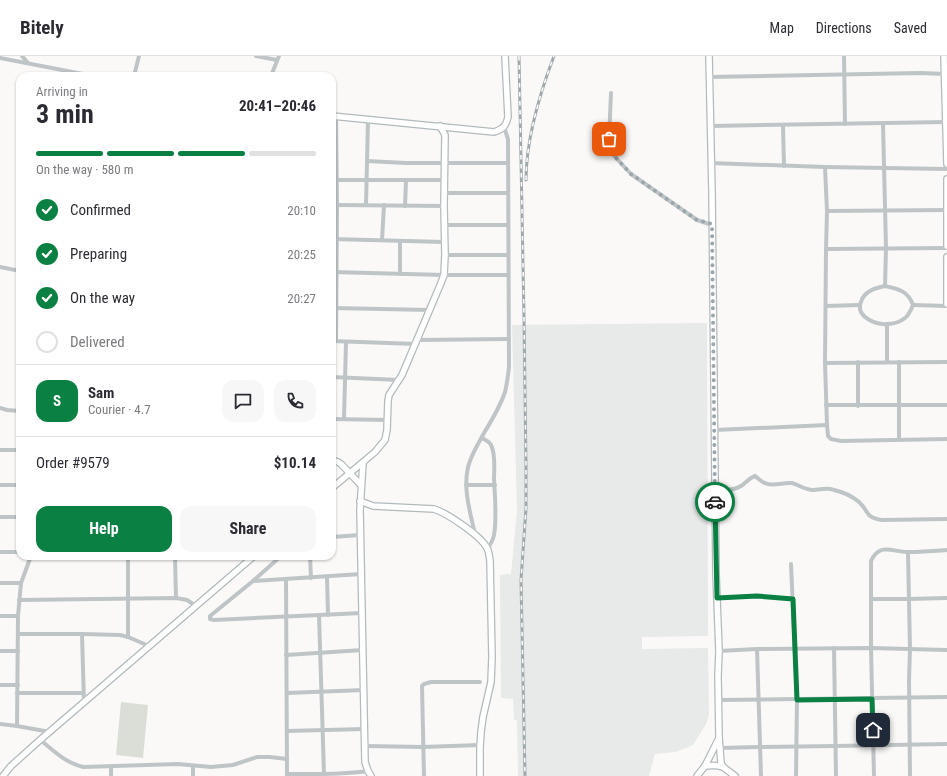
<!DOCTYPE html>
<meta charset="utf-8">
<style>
:root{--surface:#fff;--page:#f7f7f7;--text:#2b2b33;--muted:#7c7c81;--line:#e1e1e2;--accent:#0b8043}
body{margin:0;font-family:"Roboto Condensed",sans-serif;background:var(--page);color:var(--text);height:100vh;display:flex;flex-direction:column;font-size:15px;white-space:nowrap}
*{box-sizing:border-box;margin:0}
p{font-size:13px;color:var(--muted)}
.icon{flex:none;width:22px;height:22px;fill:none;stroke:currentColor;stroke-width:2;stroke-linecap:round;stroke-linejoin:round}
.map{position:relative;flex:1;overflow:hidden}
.drawer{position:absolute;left:16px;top:16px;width:320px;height:488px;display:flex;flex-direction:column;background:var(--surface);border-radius:12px;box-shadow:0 1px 3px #0004}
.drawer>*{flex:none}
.pin{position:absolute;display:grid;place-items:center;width:34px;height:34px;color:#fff;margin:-17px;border-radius:8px;box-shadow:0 2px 6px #0006}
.courier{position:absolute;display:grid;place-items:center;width:40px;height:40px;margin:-20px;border:3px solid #0b8043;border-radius:50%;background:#fff;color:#222;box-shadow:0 1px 5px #0007}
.overview em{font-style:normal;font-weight:700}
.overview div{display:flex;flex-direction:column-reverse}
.overview{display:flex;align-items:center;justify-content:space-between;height:68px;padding:0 20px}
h1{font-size:26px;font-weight:700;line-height:30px}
.bar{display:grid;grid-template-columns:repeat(4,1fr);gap:6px 4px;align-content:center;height:48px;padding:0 20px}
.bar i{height:5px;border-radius:3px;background:var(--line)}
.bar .active{background:var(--accent)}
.bar p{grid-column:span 4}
.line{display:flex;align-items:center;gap:10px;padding:0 20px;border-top:1px solid var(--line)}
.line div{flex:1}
.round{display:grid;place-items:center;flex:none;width:42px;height:42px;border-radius:12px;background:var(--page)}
ol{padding:0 20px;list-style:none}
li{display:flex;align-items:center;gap:12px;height:44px}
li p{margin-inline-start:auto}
li .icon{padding:4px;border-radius:50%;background:var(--accent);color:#fff;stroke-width:4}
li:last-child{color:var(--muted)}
li i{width:22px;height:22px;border:2px solid var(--line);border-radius:50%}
.primary-button{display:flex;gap:8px;margin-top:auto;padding:8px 20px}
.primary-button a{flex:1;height:46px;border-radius:12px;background:var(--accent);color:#fff;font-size:16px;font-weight:700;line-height:46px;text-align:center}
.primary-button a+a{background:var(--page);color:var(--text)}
header{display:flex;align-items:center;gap:24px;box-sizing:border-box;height:56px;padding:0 20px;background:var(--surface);border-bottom:1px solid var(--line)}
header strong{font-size:19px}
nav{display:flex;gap:22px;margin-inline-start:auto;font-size:14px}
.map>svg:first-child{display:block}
.built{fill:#e8e9e9}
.pitch{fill:#dbded7}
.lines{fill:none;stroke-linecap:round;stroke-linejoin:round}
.secondary-casing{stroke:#b2babc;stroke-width:8}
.street{stroke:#bfc5c7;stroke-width:4}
.secondary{stroke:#fff;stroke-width:5.5}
.rail-casing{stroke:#9fa9ac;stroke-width:3}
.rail{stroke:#fff;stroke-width:1.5;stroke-dasharray:4.5;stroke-linecap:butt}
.done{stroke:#9aa6ab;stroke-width:4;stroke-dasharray:0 7.2}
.route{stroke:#0b8043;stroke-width:5}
</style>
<header>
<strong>Bitely</strong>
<nav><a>Map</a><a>Directions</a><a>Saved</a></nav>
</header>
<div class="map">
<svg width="947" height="720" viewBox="0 0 947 720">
<rect width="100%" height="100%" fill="#faf9f8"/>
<!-- built -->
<path class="built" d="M707,267L708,580L642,581V593L708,592L709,659L706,668L693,689L676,696L655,698L649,720H518L517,664H514L513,643L501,642L500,519L511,518L517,454L512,269Z"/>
<!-- pitch -->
<path class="pitch" d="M121,646L148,649L143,702L116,699Z"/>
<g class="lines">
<defs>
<g id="secondary">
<path d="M709,0L712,136L716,518L719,595L718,620L719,681L721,707L723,711L735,720"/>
<path d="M944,0L947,108"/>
<path d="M332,60L494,76C503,73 506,70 508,61L505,0"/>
<path d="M947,123V190"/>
<path d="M947,201V248"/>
<path d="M332,404L338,406L341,408L361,429"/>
<path d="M363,407L360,454L365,706L368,715L371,720"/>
<path d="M332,432L375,396L385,384L387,374L388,345L389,339L402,319L441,227L444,219L445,199L444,150L445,79L440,70"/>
<path d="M360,445L373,450L434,453C447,457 481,480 487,492C489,495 489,500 490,504L492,601L491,626L483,661L481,676L480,692V720"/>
<path d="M705,710C712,709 717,709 723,711"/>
<path d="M3,720L11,710L40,684L254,500"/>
<path d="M697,720L705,710L719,682"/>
</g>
</defs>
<!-- secondary casing -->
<use href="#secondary" class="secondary-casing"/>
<!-- street -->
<g class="street">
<path d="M22,0L28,7"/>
<path d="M256,0L277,4"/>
<path d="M844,0L845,68"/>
<path d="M0,2L93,20"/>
<path d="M134,20L139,0"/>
<path d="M271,20L279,0"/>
<path d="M709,21L920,17L946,18"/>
<path d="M611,37L609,83L611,96L617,103L631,118L697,164L712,169"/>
<path d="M883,68L886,192L885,230"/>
<path d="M710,70L946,66"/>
<path d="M783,70L784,110"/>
<path d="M367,105L406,107H508"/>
<path d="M710,107L825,111L947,113"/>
<path d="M825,111L827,155L826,193L825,307L827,369L828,380L831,383L841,385L947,383"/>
<path d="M337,124H444"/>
<path d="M444,137H508"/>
<path d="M337,149L444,150"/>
<path d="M366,149L368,63"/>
<path d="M405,150L406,125"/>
<path d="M827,155L947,154"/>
<path d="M444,169H508"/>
<path d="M332,183L444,186"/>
<path d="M382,184L384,149"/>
<path d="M826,193L947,192"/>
<path d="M445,199H508"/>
<path d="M0,211L20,215"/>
<path d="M332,216L444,219H508"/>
<path d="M400,218V185"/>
<path d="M885,230C899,233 908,235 913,249C911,254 909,259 905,262C900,266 893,268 887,268C877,269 858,262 860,249C860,248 862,244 862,243C867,234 876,232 885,230Z"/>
<path d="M913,249L947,250"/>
<path d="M826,250L860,249"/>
<path d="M332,252L430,254"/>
<path d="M887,268V306"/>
<path d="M418,284L509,283"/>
<path d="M332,285L416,288"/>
<path d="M336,285L337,149L336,60"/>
<path d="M858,306V350"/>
<path d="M899,306V383"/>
<path d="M825,307L947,306"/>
<path d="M332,321L399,324"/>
<path d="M826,349H947"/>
<path d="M0,352L7,354L20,355"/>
<path d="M332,363L388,364"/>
<path d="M344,363L346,286"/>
<path d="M715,374L827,369"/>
<path d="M482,382C485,384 489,385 491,389C496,399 494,413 494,423C495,440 497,463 494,479C493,484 491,488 487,493"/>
<path d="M0,394H20"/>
<path d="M0,429H20"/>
<path d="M466,429H495"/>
<path d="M715,435C723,434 734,435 741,430C746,427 749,422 755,420C758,422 761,426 765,427C772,431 784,426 792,427C799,429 805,434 813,434C820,434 827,431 834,434C843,436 852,440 859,446C870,456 864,461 882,464L947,463"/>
<path d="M0,461H20"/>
<path d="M475,478C470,456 463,433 468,411C471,399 478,388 484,377C492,364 500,351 505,336C507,328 508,320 509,311L508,83L504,71"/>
<path d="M332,481L360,479"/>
<path d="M0,496H20"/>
<path d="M908,497L910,593L909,624L910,720"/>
<path d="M175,500L176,542"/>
<path d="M281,500L253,525L210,560V563L214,564L362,557"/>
<path d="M310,500L311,522"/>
<path d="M791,508L797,644L796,720"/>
<path d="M327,521L328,559"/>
<path d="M286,523L287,720"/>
<path d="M253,525L361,518"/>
<path d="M0,527H21"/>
<path d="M717,542L757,540L793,543"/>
<path d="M871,543H908L947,542"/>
<path d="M19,544L176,542L187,544L196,550"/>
<path d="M319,559L324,718"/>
<path d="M0,560H18"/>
<path d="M18,578H82L120,579L128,581L149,590"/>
<path d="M82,578L84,647"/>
<path d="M128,581V500"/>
<path d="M834,592L836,720"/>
<path d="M757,593L761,720"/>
<path d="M0,595H18"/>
<path d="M719,595L757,593L871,592L947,594"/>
<path d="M286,599L363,594"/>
<path d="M0,629H18"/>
<path d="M17,637H83"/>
<path d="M287,637L364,634"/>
<path d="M719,644L947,641"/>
<path d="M0,668L17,670L50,676"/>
<path d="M17,670L18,560L21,527L31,500"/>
<path d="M287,675L365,673"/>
<path d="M40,684C56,696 64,706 83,711L178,708L211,711L233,709L257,701H270L287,703"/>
<path d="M365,690L423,691L480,689"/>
<path d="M720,692L759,691L835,690L947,688"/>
<path d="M193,710V720"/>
<path d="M111,711V720"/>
<path d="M287,718C314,718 341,719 368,715"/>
<path d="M424,720L422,630L424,628L431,626H480"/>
<path d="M874,720L871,592V505C880,485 894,497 909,496C922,496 934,495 947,494"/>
</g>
<!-- secondary -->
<use href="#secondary" class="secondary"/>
<defs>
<g id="rail">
<path d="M519,0L524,261L526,411V452L521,524L525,720"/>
<path d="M526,124C526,84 540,37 554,0"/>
</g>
</defs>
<!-- rail casing -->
<use href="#rail" class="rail-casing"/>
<!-- rail -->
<use href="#rail" class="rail"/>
</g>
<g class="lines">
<!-- done -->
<path class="done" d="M609,83L611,96L617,103L631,118L697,164L712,168L715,446"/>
<!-- route -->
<path class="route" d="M715,446L717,542L757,540L793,543L797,644L872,643L873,674"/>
</g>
</svg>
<div class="pin" style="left:609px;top:83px;background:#ea580c"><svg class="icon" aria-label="bag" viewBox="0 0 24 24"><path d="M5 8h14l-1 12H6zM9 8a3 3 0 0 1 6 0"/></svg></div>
<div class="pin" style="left:873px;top:674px;background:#1f2937"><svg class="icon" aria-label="home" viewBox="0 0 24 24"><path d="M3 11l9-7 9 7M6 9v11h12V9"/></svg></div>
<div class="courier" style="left:715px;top:446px"><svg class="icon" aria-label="car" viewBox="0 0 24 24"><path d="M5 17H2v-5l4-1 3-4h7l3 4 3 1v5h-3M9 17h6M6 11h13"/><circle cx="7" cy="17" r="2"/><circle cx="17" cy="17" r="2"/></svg></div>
<section class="drawer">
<div class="overview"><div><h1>3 min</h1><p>Arriving in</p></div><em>20:41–20:46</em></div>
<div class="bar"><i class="active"></i><i class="active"></i><i class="active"></i><i></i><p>On the way · 580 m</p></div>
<ol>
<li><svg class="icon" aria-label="check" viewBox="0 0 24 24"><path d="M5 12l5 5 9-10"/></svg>Confirmed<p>20:10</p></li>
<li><svg class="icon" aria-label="check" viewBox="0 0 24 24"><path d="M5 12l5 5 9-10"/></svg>Preparing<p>20:25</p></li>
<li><svg class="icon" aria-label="check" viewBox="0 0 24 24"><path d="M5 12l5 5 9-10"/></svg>On the way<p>20:27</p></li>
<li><i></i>Delivered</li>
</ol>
<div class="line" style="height:72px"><b class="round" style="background:var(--accent);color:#fff">S</b><div><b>Sam</b><p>Courier · 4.7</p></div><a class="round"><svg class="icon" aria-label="chat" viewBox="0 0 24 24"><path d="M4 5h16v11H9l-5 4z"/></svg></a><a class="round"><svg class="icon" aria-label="phone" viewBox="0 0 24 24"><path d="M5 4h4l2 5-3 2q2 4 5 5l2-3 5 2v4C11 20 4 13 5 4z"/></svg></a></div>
<div class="line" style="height:52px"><div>Order #9579</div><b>$10.14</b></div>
<div class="primary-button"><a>Help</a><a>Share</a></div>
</section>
</div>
